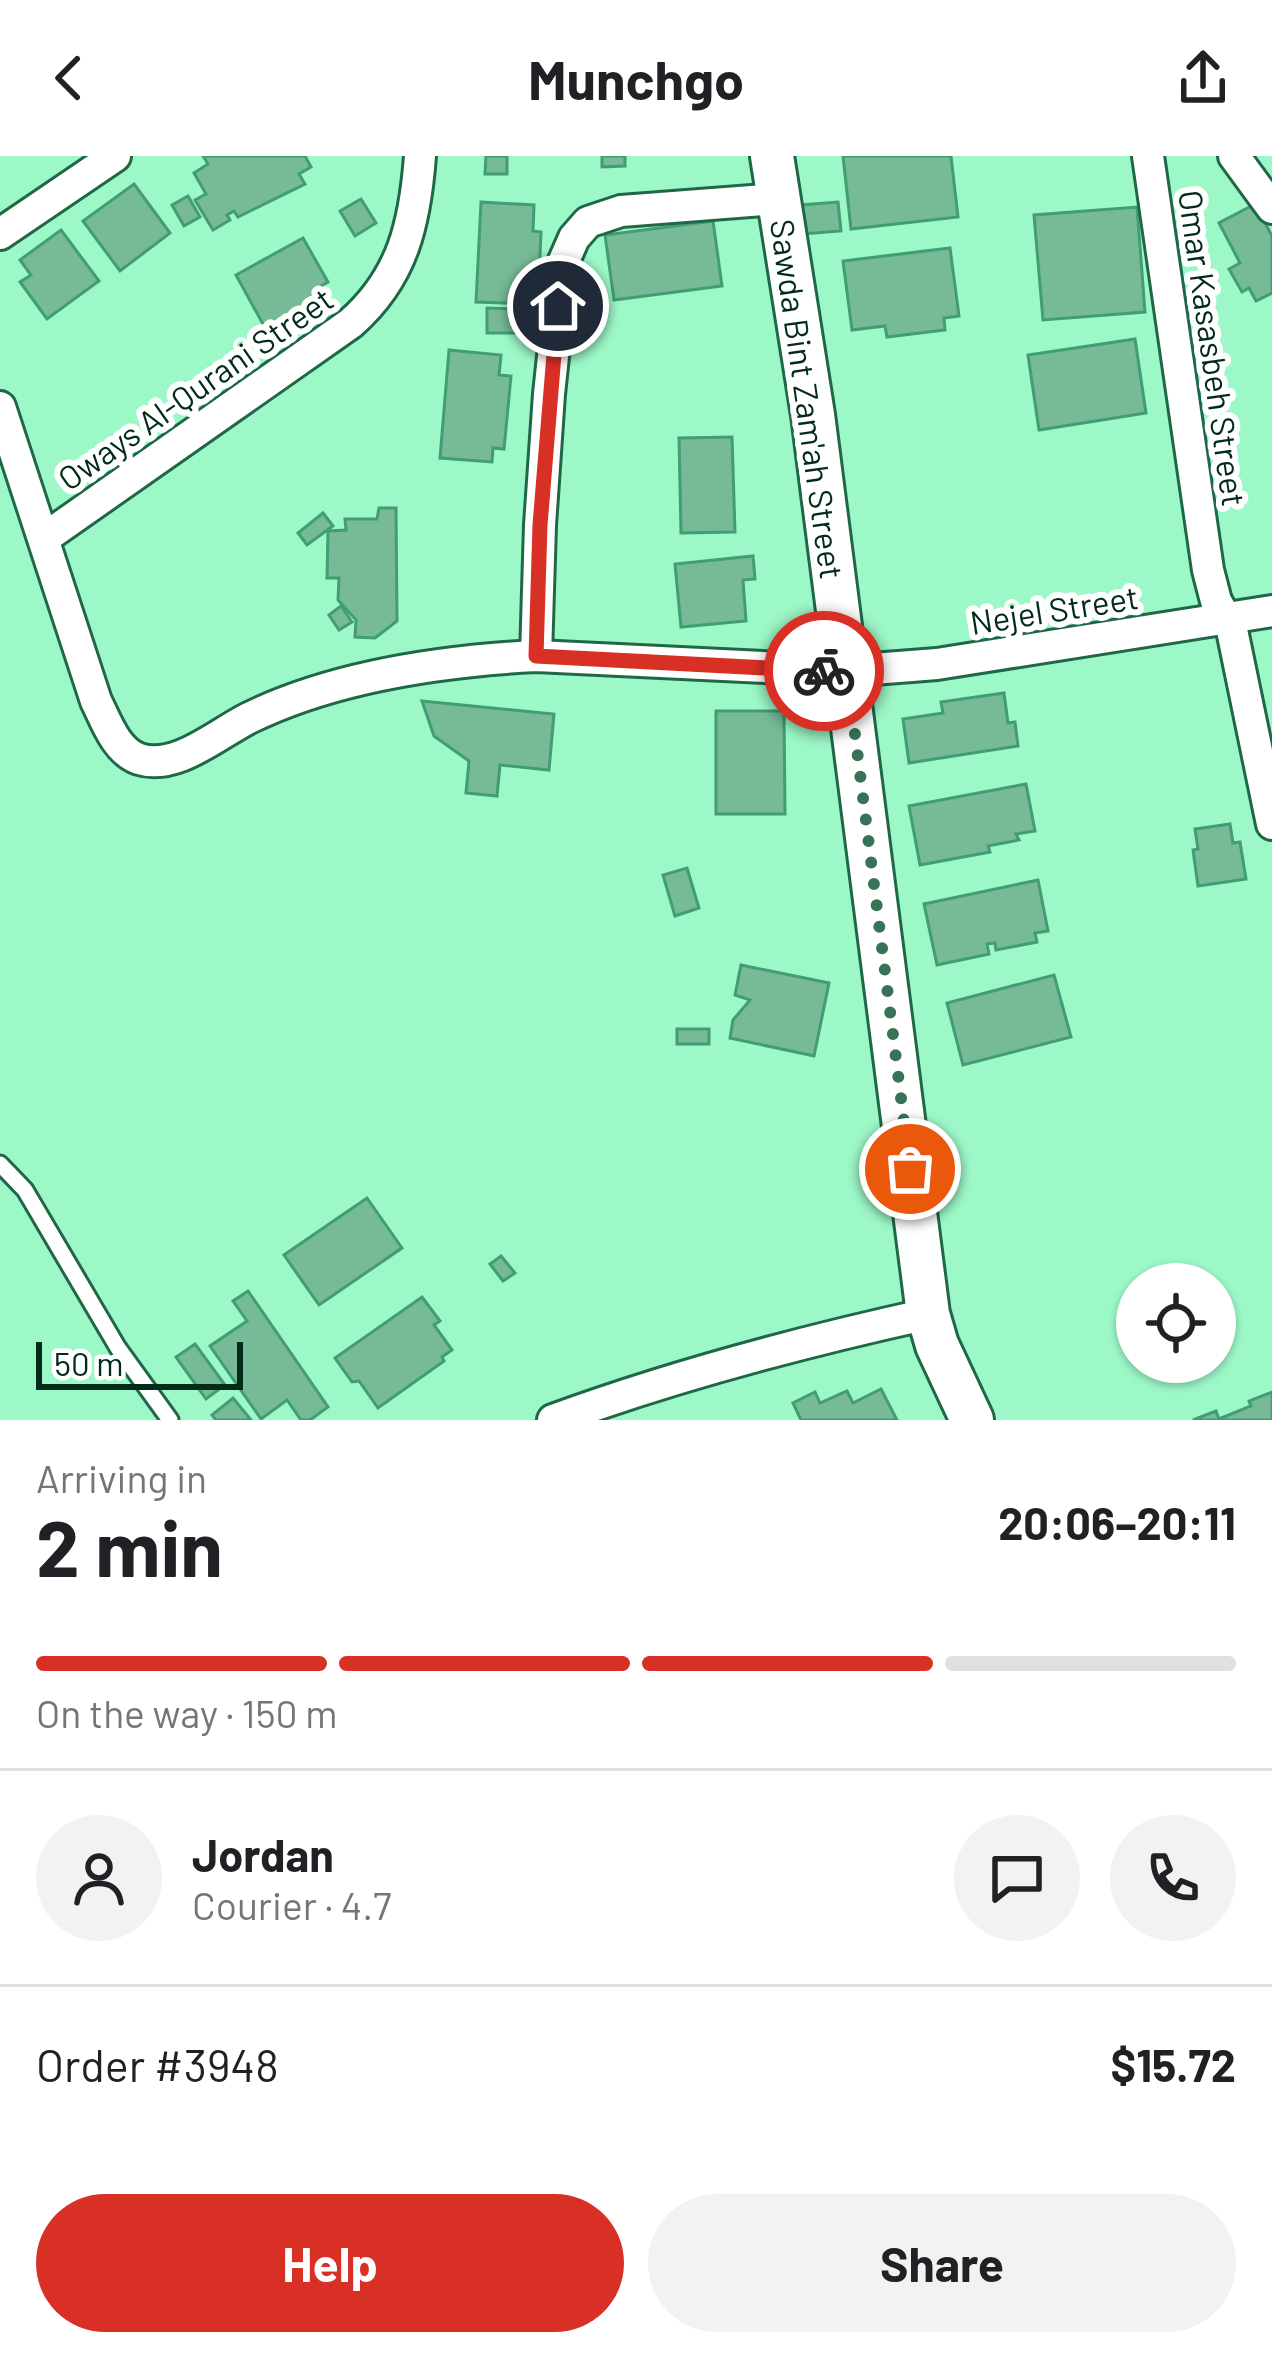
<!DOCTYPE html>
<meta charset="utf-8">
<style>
:root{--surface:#fff;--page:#f2f2f2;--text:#202124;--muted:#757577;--line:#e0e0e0;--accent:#d93025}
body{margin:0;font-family:Barlow,sans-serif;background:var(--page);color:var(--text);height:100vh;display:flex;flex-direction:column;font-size:45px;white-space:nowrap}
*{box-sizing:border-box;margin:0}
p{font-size:39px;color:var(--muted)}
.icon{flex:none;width:66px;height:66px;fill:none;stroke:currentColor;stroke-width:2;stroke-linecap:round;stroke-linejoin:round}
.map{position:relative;height:1264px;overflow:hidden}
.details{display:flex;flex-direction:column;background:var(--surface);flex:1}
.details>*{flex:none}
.tools{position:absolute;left:1116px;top:1107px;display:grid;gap:24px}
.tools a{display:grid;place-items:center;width:120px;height:120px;border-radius:50%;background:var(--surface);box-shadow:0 3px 9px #0004;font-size:60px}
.scale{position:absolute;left:36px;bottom:30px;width:207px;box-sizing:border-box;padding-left:12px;border:6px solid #022b1a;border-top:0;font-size:33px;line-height:42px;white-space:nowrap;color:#022b1a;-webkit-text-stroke:9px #fff;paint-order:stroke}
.pin{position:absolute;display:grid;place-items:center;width:102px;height:102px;color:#fff;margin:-51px;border:6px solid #fff;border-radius:50%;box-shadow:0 3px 12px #0007}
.courier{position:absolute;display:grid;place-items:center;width:120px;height:120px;margin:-60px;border:9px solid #d93025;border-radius:50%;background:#fff;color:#222;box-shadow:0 3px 15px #0007}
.headline em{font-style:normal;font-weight:700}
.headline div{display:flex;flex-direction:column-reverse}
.headline{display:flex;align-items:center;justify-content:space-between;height:204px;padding:0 36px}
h1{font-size:78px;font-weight:700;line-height:90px}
.bar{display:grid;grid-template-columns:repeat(4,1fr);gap:18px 12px;align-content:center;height:144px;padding:0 36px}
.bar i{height:15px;border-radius:9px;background:var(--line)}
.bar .active{background:var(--accent)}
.bar p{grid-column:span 4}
.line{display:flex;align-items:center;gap:30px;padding:0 36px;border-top:3px solid var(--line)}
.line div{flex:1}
.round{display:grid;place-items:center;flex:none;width:126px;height:126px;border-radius:63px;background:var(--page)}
.primary-button{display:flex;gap:24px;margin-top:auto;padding:24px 36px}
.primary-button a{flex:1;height:138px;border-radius:72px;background:var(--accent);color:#fff;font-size:48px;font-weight:700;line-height:138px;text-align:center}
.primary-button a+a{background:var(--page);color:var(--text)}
header{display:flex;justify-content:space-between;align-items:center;height:156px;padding:0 36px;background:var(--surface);font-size:54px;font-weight:700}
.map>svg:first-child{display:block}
.building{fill:#77ba97;stroke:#429d72;stroke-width:3}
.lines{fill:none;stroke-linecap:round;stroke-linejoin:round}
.lane-casing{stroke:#206748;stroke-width:21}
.street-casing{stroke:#206748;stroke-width:36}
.secondary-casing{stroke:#206748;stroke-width:48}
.lane{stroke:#fff;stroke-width:15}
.street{stroke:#fff;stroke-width:30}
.secondary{stroke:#fff;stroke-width:42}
.done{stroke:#387357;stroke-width:12;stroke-dasharray:0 21.6}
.route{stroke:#d93025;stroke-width:15}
.labels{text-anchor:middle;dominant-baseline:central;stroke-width:12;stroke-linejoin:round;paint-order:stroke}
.street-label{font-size:33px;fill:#022b1a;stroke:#fff}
</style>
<header><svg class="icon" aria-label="back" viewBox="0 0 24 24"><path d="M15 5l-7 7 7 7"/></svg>Munchgo<svg class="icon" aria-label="share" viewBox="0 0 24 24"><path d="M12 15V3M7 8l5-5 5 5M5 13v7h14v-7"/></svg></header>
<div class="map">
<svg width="1272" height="1264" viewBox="0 0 1272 1264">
<rect width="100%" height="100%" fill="#9df8c8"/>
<!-- building -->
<g class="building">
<path d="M203,0H305L311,11L299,18L305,28L238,61L234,55L227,59L230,64L213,74L195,44L206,38L194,17L208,8Z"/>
<path d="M486,0H507V18H485Z"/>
<path d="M602,0H625V10L602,11Z"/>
<path d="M843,0H951L958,61L851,73Z"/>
<path d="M134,28L170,77L120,115L83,65Z"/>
<path d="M188,40L200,61L184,70L172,49Z"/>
<path d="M361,43L376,67L355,80L340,55Z"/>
<path d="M481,46L534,49L533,75L541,76L539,124H529L528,148L476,146Z"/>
<path d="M838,46L841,75L803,78L801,49Z"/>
<path d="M1255,48L1272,80V137L1256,145L1249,132L1242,136L1229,113L1240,107L1219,67Z"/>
<path d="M1137,51L1145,156L1043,164L1034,59Z"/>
<path d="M713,65L722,130L614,144L605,79Z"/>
<path d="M61,74L99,125L47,163L20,126L31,119L20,104Z"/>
<path d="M303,82L328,126L321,130L330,146L269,179L236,119Z"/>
<path d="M950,92L959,160L944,162L945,174L887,181L885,170L852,174L843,105Z"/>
<path d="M487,152L521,153V177H487Z"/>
<path d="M1135,183L1146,257L1039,274L1028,199Z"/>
<path d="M449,194L501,199L499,219L511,220L504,293L493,292L492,306L440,302Z"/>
<path d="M732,281L735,376L681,377L679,282Z"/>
<path d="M379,352H396L397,465L375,482L355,481L356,464L338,444L339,422H327L328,375L346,374L345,363H377Z"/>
<path d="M323,357L333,370L307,389L298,377Z"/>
<path d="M753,400L755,423L743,424L746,465L681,471L675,408Z"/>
<path d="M341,450L352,466L339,474L329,459Z"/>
<path d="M1004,537L1008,567L1015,566L1018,590L909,607L903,563L943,557L941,546Z"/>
<path d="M422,545L554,558L549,614L500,609L497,640L466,637L469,605L434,580Z"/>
<path d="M716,555H784L785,658H716Z"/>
<path d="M1026,628L1035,675L1016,678L1019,684L988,690L990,696L920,709L909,650Z"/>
<path d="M1230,668L1233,687L1240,686L1246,723L1198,730L1193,694L1198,693L1195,673Z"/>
<path d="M687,712L699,752L675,760L663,719Z"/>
<path d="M1038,724L1048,775L1035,777L1037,786L996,794L995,787L987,788L989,798L937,809L924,748Z"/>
<path d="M741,809L829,827L814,900L730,882L733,864L750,844L735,839Z"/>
<path d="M1054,819L1071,881L963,909L947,847Z"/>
<rect x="677" y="873" width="32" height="15"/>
<path d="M367,1042L402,1092L319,1149L284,1099Z"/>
<path d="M501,1100L515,1117L503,1125L490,1108Z"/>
<path d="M248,1135L328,1251L310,1264H301L287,1244L261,1263L210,1190L247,1165L233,1145Z"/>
<path d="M422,1141L440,1165L434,1169L452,1194L442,1201L444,1205L378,1252L359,1225L352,1226L335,1202Z"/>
<path d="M195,1188L225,1229L206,1243L176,1201Z"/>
<path d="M881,1233L897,1264H801L793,1247L815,1236L820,1247L847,1235L853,1247Z"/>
<path d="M1272,1236V1264H1193L1216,1255L1219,1263L1251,1250L1249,1245Z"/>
<path d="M233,1242L251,1264H216L212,1259Z"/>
</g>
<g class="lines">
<defs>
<path id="lane" d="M0,1008L25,1034L118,1192L170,1264"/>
<g id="street">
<path d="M1148,0L1208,414L1216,445L1232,474L1272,668"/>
<path d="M1234,0L1272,52"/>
<path d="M0,78L115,0"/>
<path d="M0,251L96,545C106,565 116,595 139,603C176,615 217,578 249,562C335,520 442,505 536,500L847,515L937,508L1272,455"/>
<path d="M46,381L351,167C403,121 415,67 420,0"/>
<path d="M536,500L540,369L549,238L563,107L574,82L588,66L621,55L778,43"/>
<path d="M553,1264C676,1219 801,1186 928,1158"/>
</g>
<path id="secondary" d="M772,0L813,259L928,1158L937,1189L972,1264"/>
</defs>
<!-- lane casing -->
<use href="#lane" class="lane-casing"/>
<!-- street casing -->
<use href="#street" class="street-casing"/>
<!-- secondary casing -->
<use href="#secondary" class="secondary-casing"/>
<!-- lane -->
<use href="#lane" class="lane"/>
<!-- street -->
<use href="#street" class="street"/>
<!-- secondary -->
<use href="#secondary" class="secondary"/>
</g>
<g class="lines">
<!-- done -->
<path class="done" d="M824,515H847L910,1013"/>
<!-- route -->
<path class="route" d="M558,150L540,369L536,500L824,515"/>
</g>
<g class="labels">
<!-- street labels -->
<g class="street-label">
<text transform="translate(1213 192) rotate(82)">Omar Kasasbeh Street</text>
<text transform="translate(195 232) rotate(-35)">Oways Al-Qurani Street</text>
<text transform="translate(808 243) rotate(82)">Sawda Bint Zam'ah Street</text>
<text transform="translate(1054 453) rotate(-9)">Nejel Street</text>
</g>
</g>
</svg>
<div class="tools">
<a><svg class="icon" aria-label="locate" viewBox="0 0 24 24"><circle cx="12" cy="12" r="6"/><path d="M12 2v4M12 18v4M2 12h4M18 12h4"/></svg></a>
</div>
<div class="scale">50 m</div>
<div class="pin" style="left:910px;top:1013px;background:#ea580c"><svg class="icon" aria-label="bag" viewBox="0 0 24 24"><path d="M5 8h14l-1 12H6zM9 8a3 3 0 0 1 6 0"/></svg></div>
<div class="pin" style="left:558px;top:150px;background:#1f2937"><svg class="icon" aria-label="home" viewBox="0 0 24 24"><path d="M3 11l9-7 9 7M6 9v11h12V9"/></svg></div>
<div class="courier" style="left:824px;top:515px"><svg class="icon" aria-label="bike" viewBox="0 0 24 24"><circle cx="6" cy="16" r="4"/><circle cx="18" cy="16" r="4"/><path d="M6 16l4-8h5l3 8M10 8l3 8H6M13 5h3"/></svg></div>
</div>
<section class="details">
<div class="headline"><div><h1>2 min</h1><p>Arriving in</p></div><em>20:06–20:11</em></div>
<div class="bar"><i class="active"></i><i class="active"></i><i class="active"></i><i></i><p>On the way · 150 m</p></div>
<div class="line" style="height:216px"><a class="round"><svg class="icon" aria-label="person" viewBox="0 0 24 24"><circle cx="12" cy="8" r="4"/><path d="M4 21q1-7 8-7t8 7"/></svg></a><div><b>Jordan</b><p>Courier · 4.7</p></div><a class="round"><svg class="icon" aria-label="chat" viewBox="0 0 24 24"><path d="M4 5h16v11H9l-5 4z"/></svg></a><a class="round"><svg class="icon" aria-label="phone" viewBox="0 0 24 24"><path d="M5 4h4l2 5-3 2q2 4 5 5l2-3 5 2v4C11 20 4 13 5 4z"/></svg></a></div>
<div class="line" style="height:156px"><div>Order #3948</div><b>$15.72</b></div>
<div class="primary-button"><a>Help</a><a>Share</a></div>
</section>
